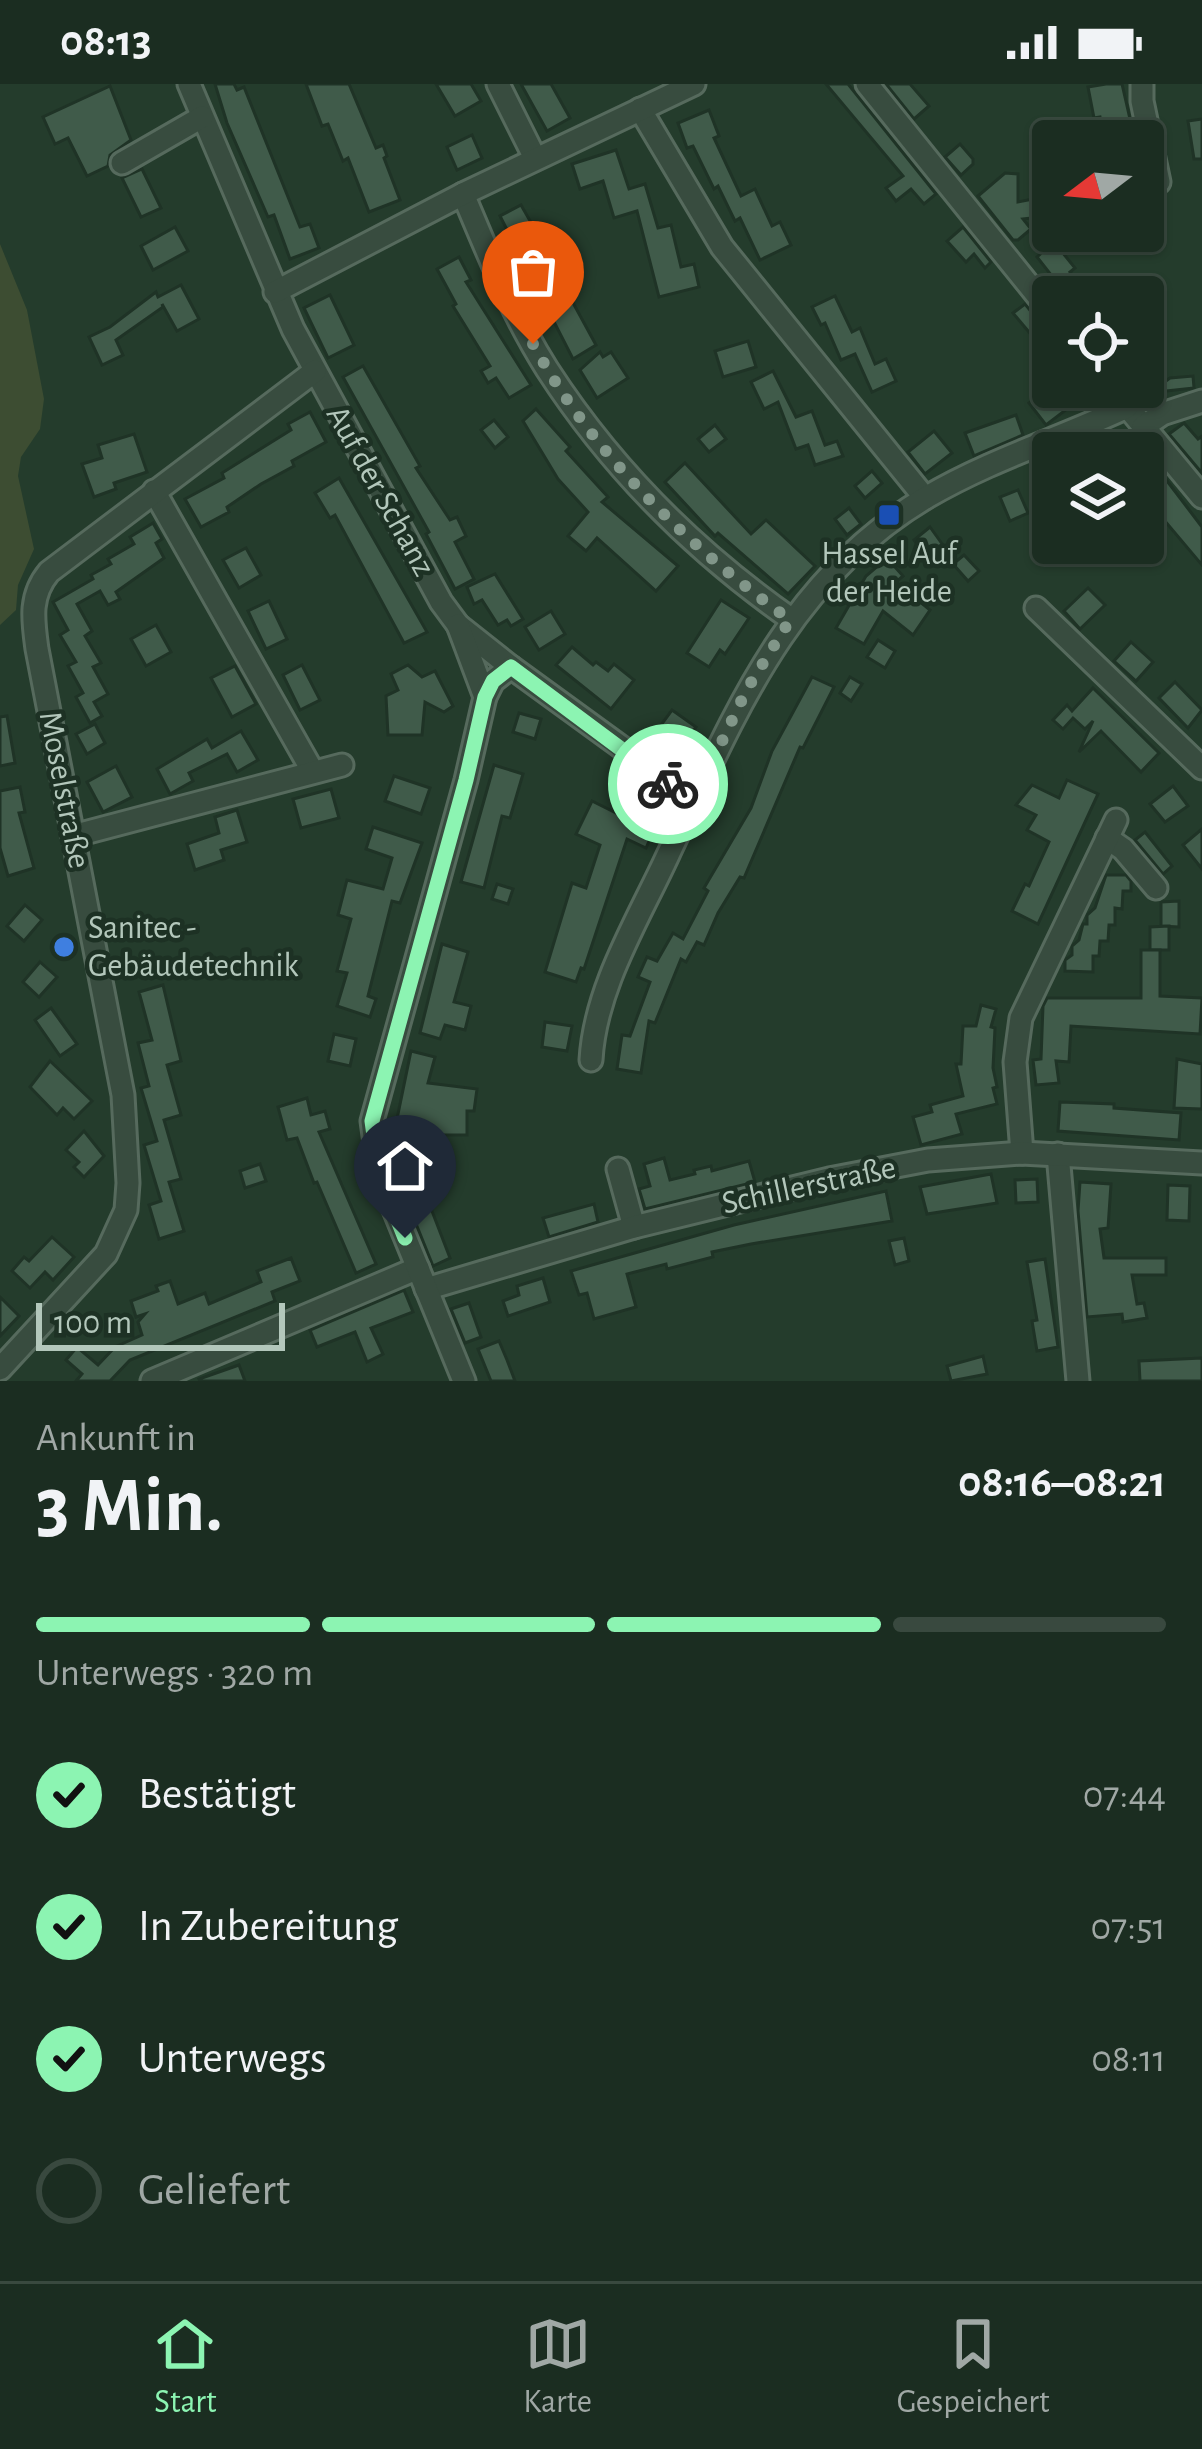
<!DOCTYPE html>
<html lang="de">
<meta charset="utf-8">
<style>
:root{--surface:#1b2d21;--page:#24352a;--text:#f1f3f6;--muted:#a0a8a5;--line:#39493f;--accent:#8cf4b2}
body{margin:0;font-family:"Alegreya Sans",sans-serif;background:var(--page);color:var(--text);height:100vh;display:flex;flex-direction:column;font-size:45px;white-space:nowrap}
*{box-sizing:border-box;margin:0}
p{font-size:39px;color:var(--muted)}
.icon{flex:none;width:66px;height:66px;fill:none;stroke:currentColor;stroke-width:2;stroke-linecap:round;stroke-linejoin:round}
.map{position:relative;height:1297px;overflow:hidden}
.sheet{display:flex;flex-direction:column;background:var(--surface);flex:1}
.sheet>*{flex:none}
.needle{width:78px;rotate:254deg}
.tools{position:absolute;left:1032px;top:36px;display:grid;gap:24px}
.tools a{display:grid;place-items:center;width:132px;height:132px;border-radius:12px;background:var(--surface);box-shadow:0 3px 9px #0004,0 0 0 3px var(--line);font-size:60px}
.scale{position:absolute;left:36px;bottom:30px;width:249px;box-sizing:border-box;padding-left:12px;border:6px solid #b3c7bb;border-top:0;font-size:33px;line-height:42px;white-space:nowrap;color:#b3c7bb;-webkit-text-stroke:9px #1d3124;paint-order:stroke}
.pin{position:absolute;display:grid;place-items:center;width:102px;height:102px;color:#fff;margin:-123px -51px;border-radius:50% 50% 50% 0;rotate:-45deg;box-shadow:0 0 12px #0007}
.pin .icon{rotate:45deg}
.courier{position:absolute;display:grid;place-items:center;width:120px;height:120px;margin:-60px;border:9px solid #8cf4b2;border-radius:50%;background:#fff;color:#222;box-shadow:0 3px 15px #0007}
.overview em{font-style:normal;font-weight:700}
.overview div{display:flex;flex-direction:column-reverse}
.overview{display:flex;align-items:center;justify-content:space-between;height:204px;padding:0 36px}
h1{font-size:78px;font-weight:700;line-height:90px}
.bar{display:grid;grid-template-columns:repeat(4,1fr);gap:18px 12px;align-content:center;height:144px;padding:0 36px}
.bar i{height:15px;border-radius:9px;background:var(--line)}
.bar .active{background:var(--accent)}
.bar p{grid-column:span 4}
ol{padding:0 36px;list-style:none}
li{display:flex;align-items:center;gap:36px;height:132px}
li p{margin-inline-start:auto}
li .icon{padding:12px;border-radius:50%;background:var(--accent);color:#111;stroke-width:4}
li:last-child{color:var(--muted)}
li i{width:66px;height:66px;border:6px solid var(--line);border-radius:50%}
.status{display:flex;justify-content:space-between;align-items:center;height:84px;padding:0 60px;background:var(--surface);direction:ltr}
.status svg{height:33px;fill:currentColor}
.menu{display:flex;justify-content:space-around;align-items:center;height:168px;border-top:3px solid var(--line);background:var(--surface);font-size:33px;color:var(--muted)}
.menu a{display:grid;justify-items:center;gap:6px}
.menu .active{color:var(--accent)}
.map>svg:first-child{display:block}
.green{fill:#3d4d32}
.building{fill:#405b4a;stroke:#1f3326;stroke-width:3}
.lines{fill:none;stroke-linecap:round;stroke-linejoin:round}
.minor-casing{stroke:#566a5d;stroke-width:27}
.minor{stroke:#384c3f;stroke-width:21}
.done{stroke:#819689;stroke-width:12;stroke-dasharray:0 21.6}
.route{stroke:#8cf4b2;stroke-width:15}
.transit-dot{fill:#1a4fb4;stroke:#1d3124;stroke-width:4.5}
.shop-dot{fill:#3f7fe0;stroke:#1d3124;stroke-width:4.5}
.labels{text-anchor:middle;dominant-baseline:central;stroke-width:9;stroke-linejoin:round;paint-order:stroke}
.street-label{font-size:33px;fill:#b3c7bb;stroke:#1d3124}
.poi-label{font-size:33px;fill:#b3c7bb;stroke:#1d3124}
</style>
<div class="status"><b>08:13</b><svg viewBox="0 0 49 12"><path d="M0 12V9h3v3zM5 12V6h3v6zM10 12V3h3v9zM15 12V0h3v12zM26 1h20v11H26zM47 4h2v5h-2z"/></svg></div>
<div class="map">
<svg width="1202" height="1297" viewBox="0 0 1202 1297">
<rect width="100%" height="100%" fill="#243c2c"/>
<!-- green -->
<path class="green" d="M0,160L27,226L44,315L40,345L21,373L18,392L34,465L18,501L16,526L0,541Z"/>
<!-- building -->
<g class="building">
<path d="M215,0H234L237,6L244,3L300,143L310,140L319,164L290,175L274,131L268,133L227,39Z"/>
<path d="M306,0H349L376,64L383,61L387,72L384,74L400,116L369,128L348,74L343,77L328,40L322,42Z"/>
<path d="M436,0H471L481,17L455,32Z"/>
<path d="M521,0H551L570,34L547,47Z"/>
<path d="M826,0H848L936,110L924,120L911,105L896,117L886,104L903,92Z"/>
<path d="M886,0H910L929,22L914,35Z"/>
<path d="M1106,0H1122L1135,57H1104L1100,33L1094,34L1088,3Z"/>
<path d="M110,2L131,56L110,71L108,82L87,92L68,54L55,60L43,33Z"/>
<path d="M709,26L719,52L714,54L741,112L755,105L772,142L780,138L791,161L760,176L740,134L735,137L718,102L714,105L693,62L687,64L678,39Z"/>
<path d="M1202,35V75H1194L1188,37Z"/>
<path d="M472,51L482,74L457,86L447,63Z"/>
<path d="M960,60L973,75V80L961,91L945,73Z"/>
<path d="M616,66L629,105L645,100L658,144L671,141L681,183L694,180L699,203L659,213L637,127L614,134L603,97L580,105L572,80Z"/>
<path d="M142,85L161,124L141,133L122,94Z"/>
<path d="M1005,89L1018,90V118L1038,114L1041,133L1023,135L1031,145L1018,156H1013L978,112Z"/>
<path d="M521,121L541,156L555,150L568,177L554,184L596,261L573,275L500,132Z"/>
<path d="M175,143L188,167L153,186L141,162Z"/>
<path d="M963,143L991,178L985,184L974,170L966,178L947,157Z"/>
<path d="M1054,158L1075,184L1070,188L1089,213L1117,198L1125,213H1058L1055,210L1062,205L1037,173Z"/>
<path d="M459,173L471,196L466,198L531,301L509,314L496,294L488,299L481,287L490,282L453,222L456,220L437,185Z"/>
<path d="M181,201L199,235L177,247L162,220L163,223L116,256L123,271L102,281L89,253L110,243L156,208L158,213Z"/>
<path d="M330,211L354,261L328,274L304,224Z"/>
<path d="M835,212L852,248L860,244L875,280L886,275L896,297L872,308L855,270L841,276L825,239L821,241L812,223Z"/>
<path d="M1025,220L1042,241L1053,246L1039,260L1013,229Z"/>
<path d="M748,257L756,283L723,293L715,267Z"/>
<path d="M600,268L603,273L611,268L628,294L597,314L580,286Z"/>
<path d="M363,282L420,382L416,384L450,436L457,433L466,452L455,458L474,495L455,505L426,450L429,448L343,293Z"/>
<path d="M773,287L796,333L812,327L825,361L837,357L843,372L815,381L808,361L796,365L778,318L764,325L751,298Z"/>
<path d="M1143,290L1155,305L1170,294L1193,292L1194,304L1157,308L1161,314L1147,322L1130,303H1143Z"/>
<path d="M1050,303H1096L1046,341L1029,319Z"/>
<path d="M536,325L570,363L566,367L608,413L602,418L678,482L656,507L597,454L586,467L568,452L588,428L558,395L523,337Z"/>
<path d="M310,328L326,358L292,377L294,382L261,400L227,423L229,428L201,443L185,415L224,394L222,389L291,346L288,340Z"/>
<path d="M1016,331L1023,351L974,372L965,349Z"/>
<path d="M494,336L508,353L495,364L481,346Z"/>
<path d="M1184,339L1198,355L1202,352V389L1169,350Z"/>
<path d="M715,341L726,355L709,368L698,355Z"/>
<path d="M934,347L952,369L925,390L908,368Z"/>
<path d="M134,350L147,388L114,399L116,405L94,413L82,380L102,374L98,361Z"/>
<path d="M685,379L751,450L766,436L815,482L788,510L718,449L715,452L665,398Z"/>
<path d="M872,387L882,399L865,414L855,402Z"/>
<path d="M1161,389L1202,443V481L1143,411V405Z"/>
<path d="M339,394L427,548L404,559L335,431L330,434L315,409Z"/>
<path d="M1018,406L1028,429L1010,437L1000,413Z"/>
<path d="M849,424L861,440L847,451L835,435Z"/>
<path d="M153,439L162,455L156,459L164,474L116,508L120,515L108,521L100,507L77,520L92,547L85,552L101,579L93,583L108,610L94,618L102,632L90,639L76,613L83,609L68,582L76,578L60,551L68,546L53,518L93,495L91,491L111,480L108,475L134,460L130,453Z"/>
<path d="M930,443L945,464L929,476L914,456Z"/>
<path d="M246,464L261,491L239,504L223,476Z"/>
<path d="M964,471L979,487L968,497L953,480Z"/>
<path d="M887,474L903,492L896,498L930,526L913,551L883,527L864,560L836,544L866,492Z"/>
<path d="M495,490L523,535L511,542L507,536L498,541L482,516L474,520L467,503Z"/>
<path d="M1088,504L1105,521L1080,545L1064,527Z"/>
<path d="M721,516L749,534L725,570L720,566L709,583L687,569Z"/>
<path d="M269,517L287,555L266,565L248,527Z"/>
<path d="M551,527L565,550L539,566L525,543Z"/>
<path d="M156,541L171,568L146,582L131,555Z"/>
<path d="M878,556L895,567L885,584L867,573Z"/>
<path d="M1131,558L1153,578L1136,597L1114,577Z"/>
<path d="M572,563L593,581L596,578L608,587L614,580L634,596L611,625L556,581Z"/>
<path d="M302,581L320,616L300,626L283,591Z"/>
<path d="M408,581L422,593L435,587L453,622L444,628L425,618L422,651H388L386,612L398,606L391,590Z"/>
<path d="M235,582L256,620L232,633L211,594Z"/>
<path d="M812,593L834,603L803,664L800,663L744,794L740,793L718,829L704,861L697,858L686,878L681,875L655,939L649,937L641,989L617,985L622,951L630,952L650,898L638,893L647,873L657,877L673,849L683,855L708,807L704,804L751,724L772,667Z"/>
<path d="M850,593L862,600L851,617L840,609Z"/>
<path d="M1175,598L1202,626L1188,644L1159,614Z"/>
<path d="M1093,604L1159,669L1141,688L1101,647L1079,668L1093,637L1085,645L1073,634L1063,645L1053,636L1067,621L1072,627Z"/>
<path d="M672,626L696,643L678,667L661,655L665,649L658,645Z"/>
<path d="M519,629L541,635L535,655L513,648Z"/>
<path d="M7,632L15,679L0,682V633Z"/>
<path d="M95,640L105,659L87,670L76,650Z"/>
<path d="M241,647L258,676L237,688L227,670L189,689L193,697L170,710L157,685L207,655L212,664Z"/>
<path d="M494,681L523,690L510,734L502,732L484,804L461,798Z"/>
<path d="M116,682L132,713L103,728L87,698Z"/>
<path d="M394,692L430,704L421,730L385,717Z"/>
<path d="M1067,696L1098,710L1038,840L1012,827L1025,800L1029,802L1049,758L1027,746L1036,731L1016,721L1032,701L1059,714Z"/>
<path d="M1173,702L1188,722L1165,738L1150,720Z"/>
<path d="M20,703L25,728L19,729L34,784L8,792L0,764V707Z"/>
<path d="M331,705L339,734L301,744L293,715Z"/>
<path d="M640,714L663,725L646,764L627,755L584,885L581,884L576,898L545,888L572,799L586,804L600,761L576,750L592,717L630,736Z"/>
<path d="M237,726L247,758L221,766L224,776L195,786L187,760L219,749L215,733Z"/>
<path d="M373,743L422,759L400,819L392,817L368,912L376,915L370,933L337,922L347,889L337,887L351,835L338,831L347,796L383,805L392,774L366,765Z"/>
<path d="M1202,745V785L1183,761Z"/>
<path d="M1145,748L1172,782L1163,790L1135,756Z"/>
<path d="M1106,791H1126L1131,797V807H1123L1122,825L1115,824V841H1109L1108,857H1100L1099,872H1093V888L1065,887V876L1072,871V862L1079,856L1083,840H1087V831L1095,824Z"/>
<path d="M497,800L513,805L508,820L492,815Z"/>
<path d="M1179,817V843L1161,842V818Z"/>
<path d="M25,821L42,836L24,857L7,842Z"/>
<path d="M1169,842V866H1150V843Z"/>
<path d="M442,860L468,868L454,918L471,922L465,946L445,941L440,955L420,949Z"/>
<path d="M1141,866H1160V912L1202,914L1200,950L1071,942L1069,978L1056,977L1059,999L1036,1001L1033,976L1041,975L1043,922L1047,914H1141Z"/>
<path d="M40,878L57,893L39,913L23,898Z"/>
<path d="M163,901L181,977L167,981L181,1031L164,1036L181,1095L169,1098L184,1147L159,1155L149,1121L161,1117L144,1061L157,1057L141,1004L149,1002L138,959L152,956L139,908Z"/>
<path d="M981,921L996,925L991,943L995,944L993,984L997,1003L993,1004L997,1020L956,1030L962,1050L921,1061L913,1033L932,1028L930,1021L963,1012L956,980H961L963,942H976Z"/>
<path d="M51,924L77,960L60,972L35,936Z"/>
<path d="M545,938L572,942L567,967L542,963Z"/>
<path d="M334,950L356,955L350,982L328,977Z"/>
<path d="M411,967L435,973L428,999L477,1005L474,1027H467V1051H422L421,1063L407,1062L450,1174L433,1182L394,1085L391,1064Z"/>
<path d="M1177,975L1202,980V1025L1174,1024Z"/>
<path d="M50,977L92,1017L74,1035L63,1024L57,1031L30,1003Z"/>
<path d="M307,1014L311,1031L325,1027L330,1045L319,1048L376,1180L356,1189L317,1098L314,1099L297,1054L287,1056L278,1023Z"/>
<path d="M1060,1018L1114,1020V1024L1181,1029L1179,1056L1058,1047Z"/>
<path d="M84,1047L104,1072L84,1093L74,1083L79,1078L66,1066Z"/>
<path d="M664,1074L670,1096L695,1090L694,1086L711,1082L712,1087L749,1077L755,1098L645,1125L639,1105L650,1102L644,1080Z"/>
<path d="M260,1080L266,1097L245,1104L240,1087Z"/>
<path d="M991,1090L997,1119L927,1130L920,1103Z"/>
<path d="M1037,1095L1038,1118L1016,1119L1015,1096Z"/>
<path d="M1080,1098L1111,1100L1108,1144L1100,1145L1104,1174H1166V1191H1132L1137,1220L1144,1219L1147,1234L1123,1238L1122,1230L1087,1233L1078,1127Z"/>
<path d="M1168,1101L1190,1102L1189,1137L1167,1136Z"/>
<path d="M886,1107L892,1137L751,1160L712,1168L713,1173L667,1185L666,1180L627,1190L636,1223L594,1235L587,1209L579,1211L571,1187L734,1141Z"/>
<path d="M594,1120L598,1138L549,1153L543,1134Z"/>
<path d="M52,1153L74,1173L53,1196L45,1188L30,1204L12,1187L24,1173L29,1177Z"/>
<path d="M904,1154L909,1177L895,1181L889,1157Z"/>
<path d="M291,1174L300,1197L272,1208L275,1217L130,1276L110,1297H76L82,1290L66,1276L77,1263L98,1281L115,1263L142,1251L138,1238L145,1230L136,1233L131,1217L158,1207L156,1202L170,1197L178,1220L205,1209L209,1220L261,1198L257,1187Z"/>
<path d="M1045,1175L1058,1263L1037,1267L1032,1237L1037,1236L1027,1178Z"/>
<path d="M543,1194L550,1218L508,1232L503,1217L519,1211L517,1202Z"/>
<path d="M404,1206L413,1228L371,1244L383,1270L367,1278L355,1248L317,1263L310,1246Z"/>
<path d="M0,1213L19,1232L0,1252Z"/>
<path d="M469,1219L481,1253L465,1259L451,1225Z"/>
<path d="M499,1257L507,1276L515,1297H491L478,1265Z"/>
<path d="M983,1272L987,1290L951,1297L947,1282Z"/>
<path d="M1202,1274V1297H1140L1139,1277Z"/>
<path d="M239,1281L245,1297H200L199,1295Z"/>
</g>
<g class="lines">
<defs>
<g id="minor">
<path d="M189,0L293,245L441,518L458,541L511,583L694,716"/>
<path d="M498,0L535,74"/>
<path d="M867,0L1053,231"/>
<path d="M1142,0V17L1159,98"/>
<path d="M640,25L722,163L925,414"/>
<path d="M122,79L202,33"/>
<path d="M463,110C488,169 512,230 547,285C611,384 694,467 791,535"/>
<path d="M275,208L463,110L694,0"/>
<path d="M1111,303L1202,413"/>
<path d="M1143,343L1162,330L1202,317"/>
<path d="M154,407L313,688"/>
<path d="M1036,524L1202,684"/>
<path d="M458,541L485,613"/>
<path d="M73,752L342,681"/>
<path d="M1107,754L1123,765L1156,804"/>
<path d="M591,976C595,904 638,836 668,771C734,632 787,496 927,413C990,376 1061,354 1127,323"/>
<path d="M1022,1069L1015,978L1021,934L1116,736"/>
<path d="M1058,1070L1078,1297"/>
<path d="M618,1085L634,1143"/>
<path d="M426,1205L634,1143L829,1095L928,1076L1022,1069L1202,1079"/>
<path d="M0,1285L106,1170L126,1126L128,1099L123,1011L37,565C33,536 29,512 49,488L315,287"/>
<path d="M152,1297L418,1184"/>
<path d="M464,1297L379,1089L372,1037L466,696L485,613L493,597L511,583"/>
</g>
</defs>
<!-- minor casing -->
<use href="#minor" class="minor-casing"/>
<!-- minor -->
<use href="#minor" class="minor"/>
</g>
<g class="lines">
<!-- done -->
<path class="done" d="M533,260C594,372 688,462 790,536L747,605L694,716L668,700"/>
<!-- route -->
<path class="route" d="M405,1154L379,1089L372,1037L466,696L485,613L493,597L511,583L668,700"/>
</g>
<!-- markers -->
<rect class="transit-dot" x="877" y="419" width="24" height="24" rx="6"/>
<circle class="shop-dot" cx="64" cy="863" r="12"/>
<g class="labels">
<!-- street labels -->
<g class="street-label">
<text transform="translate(380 407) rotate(61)">Auf der Schanz</text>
<text transform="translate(64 706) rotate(79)">Moselstraße</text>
<text transform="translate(809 1102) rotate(-12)">Schillerstraße</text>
</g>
<!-- poi labels -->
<g class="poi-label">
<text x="889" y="470">Hassel Auf<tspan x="889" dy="38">der Heide</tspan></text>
<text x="88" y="844" text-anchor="start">Sanitec -<tspan x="88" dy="38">Gebäudetechnik</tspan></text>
</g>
</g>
</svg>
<div class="tools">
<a><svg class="needle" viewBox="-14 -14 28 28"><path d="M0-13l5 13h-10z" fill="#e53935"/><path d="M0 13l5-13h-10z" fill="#a0a8a5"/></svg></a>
<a><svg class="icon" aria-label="locate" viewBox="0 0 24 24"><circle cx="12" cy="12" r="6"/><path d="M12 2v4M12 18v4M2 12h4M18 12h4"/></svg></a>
<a><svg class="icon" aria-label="layers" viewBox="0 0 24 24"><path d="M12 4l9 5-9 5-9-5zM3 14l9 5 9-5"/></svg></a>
</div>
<div class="scale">100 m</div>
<div class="pin" style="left:533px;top:260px;background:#ea580c"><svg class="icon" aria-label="bag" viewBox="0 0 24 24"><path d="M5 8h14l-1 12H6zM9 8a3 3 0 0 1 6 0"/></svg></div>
<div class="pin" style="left:405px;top:1154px;background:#1f2937"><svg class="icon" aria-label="home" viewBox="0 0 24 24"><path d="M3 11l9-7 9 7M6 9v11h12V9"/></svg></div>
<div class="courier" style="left:668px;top:700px"><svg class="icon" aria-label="bike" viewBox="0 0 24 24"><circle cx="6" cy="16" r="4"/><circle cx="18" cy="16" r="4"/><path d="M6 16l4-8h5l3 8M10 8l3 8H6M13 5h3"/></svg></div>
</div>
<section class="sheet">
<div class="overview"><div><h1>3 Min.</h1><p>Ankunft in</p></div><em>08:16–08:21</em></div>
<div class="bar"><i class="active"></i><i class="active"></i><i class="active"></i><i></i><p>Unterwegs · 320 m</p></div>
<ol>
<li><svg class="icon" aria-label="check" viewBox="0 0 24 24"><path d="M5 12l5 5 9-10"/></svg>Bestätigt<p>07:44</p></li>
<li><svg class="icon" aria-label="check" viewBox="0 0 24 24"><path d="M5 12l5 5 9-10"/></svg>In Zubereitung<p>07:51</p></li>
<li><svg class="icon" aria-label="check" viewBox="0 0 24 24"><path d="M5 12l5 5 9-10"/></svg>Unterwegs<p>08:11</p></li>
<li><i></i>Geliefert</li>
</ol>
</section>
<nav class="menu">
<a class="active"><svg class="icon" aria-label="home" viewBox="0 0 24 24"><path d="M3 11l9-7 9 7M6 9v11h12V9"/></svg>Start</a>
<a><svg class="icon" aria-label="map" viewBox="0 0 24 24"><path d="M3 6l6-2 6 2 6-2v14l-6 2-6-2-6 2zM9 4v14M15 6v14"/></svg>Karte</a>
<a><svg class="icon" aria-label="saved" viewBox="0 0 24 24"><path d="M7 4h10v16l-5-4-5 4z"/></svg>Gespeichert</a>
</nav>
